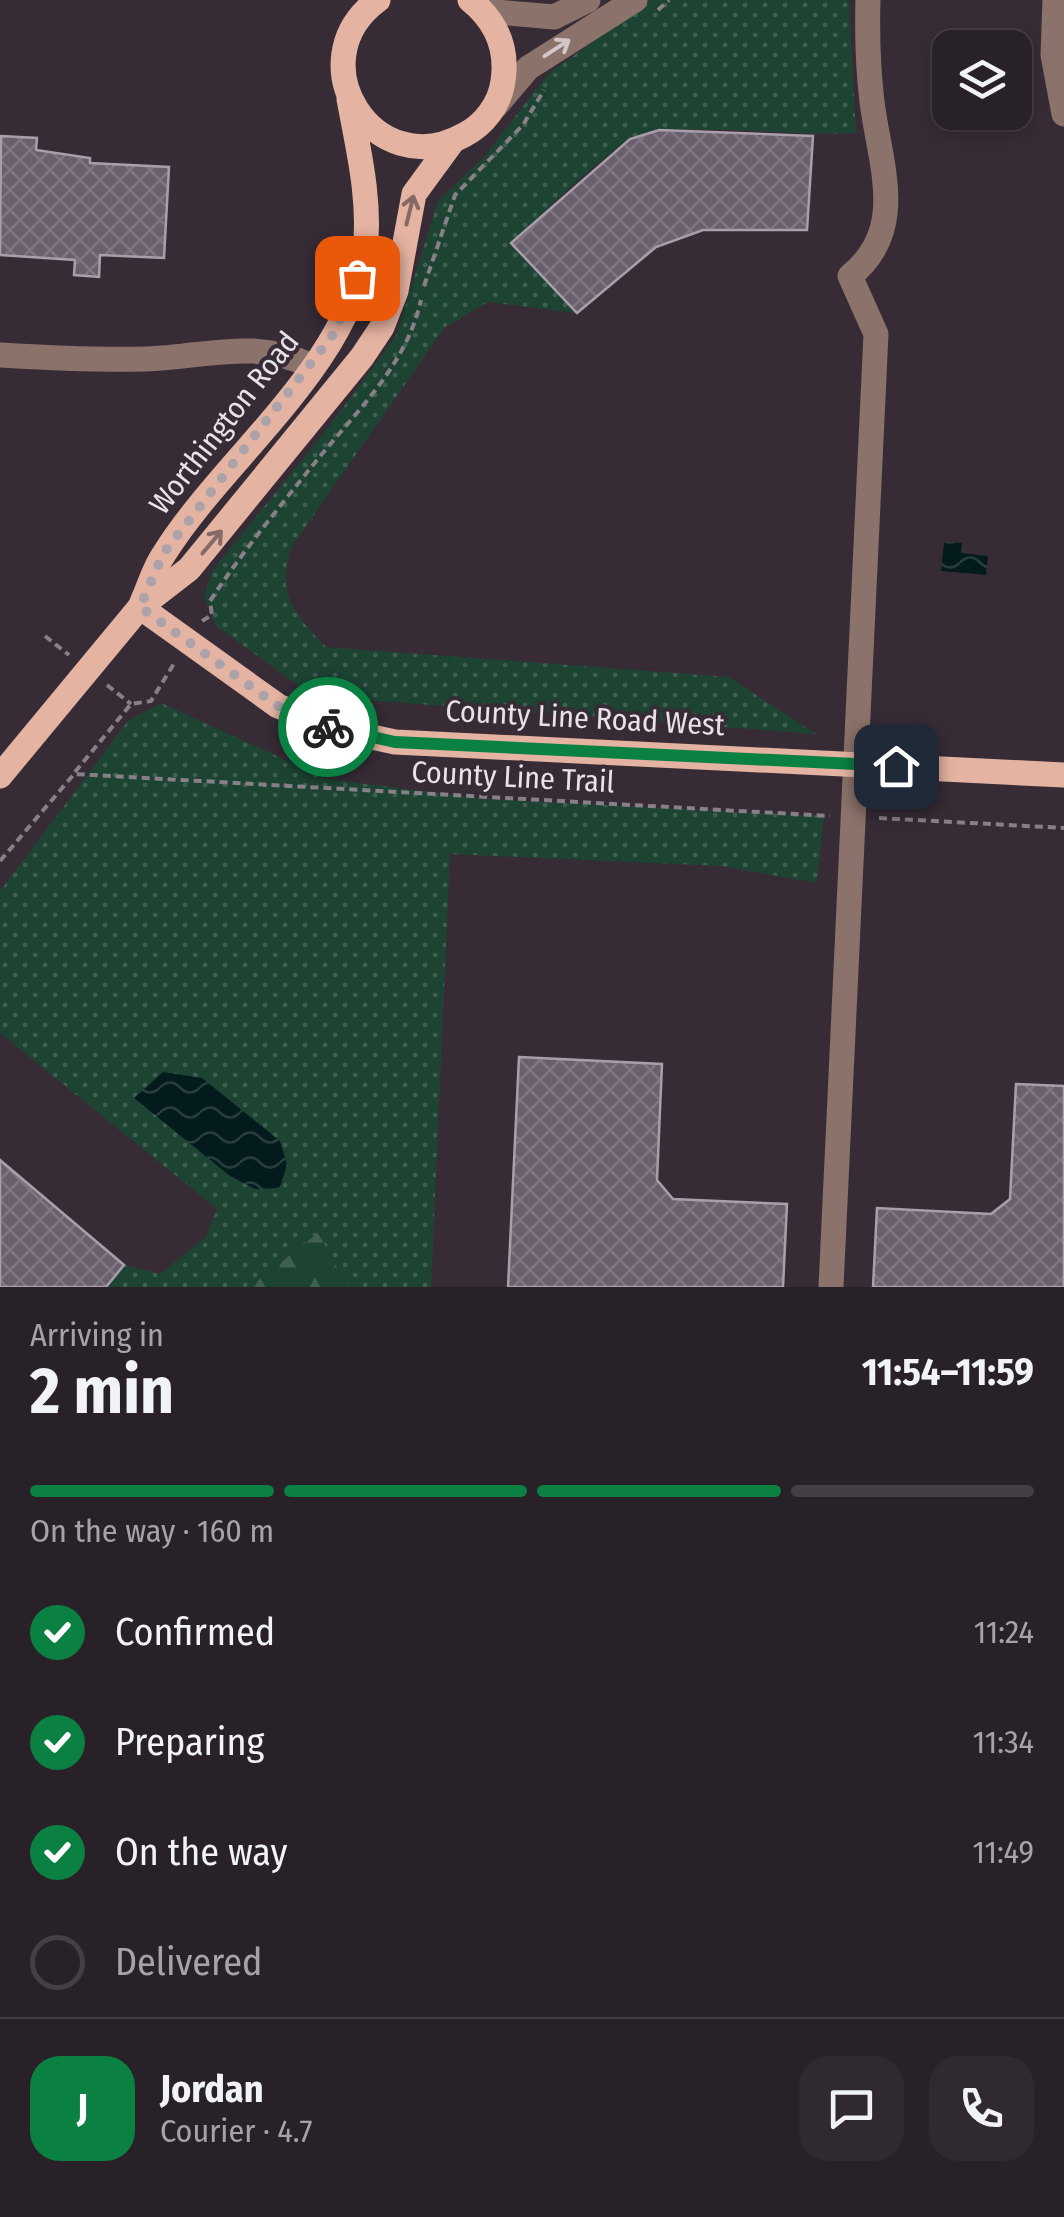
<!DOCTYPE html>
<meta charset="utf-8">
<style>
:root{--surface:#292128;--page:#312930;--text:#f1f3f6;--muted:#a5a3a8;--line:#453e45;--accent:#0b8043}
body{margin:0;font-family:"Fira Sans Condensed",sans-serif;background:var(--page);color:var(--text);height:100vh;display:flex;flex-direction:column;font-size:38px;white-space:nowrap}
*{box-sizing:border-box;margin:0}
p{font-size:32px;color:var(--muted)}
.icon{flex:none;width:55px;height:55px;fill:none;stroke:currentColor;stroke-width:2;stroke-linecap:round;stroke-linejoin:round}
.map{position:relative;height:1287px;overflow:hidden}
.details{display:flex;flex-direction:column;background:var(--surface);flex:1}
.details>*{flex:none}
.fabs{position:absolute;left:932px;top:30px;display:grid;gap:20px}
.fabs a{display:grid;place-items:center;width:100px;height:100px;border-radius:20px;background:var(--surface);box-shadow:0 5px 15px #0003,0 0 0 2px var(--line);font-size:50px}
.pin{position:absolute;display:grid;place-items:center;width:85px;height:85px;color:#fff;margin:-42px;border-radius:20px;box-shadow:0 5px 15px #0006}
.courier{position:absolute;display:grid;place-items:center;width:100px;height:100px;margin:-50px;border:8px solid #0b8043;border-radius:50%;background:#fff;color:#222;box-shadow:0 2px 12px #0007}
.head em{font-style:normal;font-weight:700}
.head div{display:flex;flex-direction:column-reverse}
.head{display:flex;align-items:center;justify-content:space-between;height:170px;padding:0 30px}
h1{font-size:65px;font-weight:700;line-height:75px}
.bar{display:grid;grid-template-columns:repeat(4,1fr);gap:15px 10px;align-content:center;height:120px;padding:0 30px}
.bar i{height:12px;border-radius:8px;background:var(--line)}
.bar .current{background:var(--accent)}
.bar p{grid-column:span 4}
.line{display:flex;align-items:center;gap:25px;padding:0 30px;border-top:2px solid var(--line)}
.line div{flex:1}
.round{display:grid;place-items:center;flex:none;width:105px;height:105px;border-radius:30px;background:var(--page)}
ol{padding:0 30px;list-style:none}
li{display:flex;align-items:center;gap:30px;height:110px}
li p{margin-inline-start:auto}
li .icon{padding:10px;border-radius:50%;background:var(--accent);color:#fff;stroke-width:4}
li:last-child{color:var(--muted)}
li i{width:55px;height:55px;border:5px solid var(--line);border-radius:50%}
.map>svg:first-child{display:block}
.grass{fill:url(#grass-dots)}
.forest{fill:url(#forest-firs)}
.water{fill:url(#water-waves)}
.building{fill:url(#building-cross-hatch);stroke:#aa9eac;stroke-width:2.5}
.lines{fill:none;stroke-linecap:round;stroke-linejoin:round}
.path{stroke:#887f88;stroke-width:4;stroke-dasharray:8 5;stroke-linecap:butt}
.minor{stroke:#8b726a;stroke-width:25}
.major{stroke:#e5b3a2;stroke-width:25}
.oneway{stroke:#d2c6c9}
.oneway2{stroke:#856967}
.done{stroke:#aba2aa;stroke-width:10;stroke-dasharray:0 18}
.route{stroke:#0b8043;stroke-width:12}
.labels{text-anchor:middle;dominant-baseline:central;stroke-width:8;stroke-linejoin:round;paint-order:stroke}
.street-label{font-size:30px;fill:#e9e2e9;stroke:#372c36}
</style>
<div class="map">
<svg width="1064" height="1287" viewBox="0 0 1064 1287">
<defs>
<pattern id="grass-dots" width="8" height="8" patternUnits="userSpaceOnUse" patternTransform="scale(2.5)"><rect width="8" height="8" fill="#1d4433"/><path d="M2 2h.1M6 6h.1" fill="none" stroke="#3e5f51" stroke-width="1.8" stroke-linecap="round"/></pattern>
<pattern id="forest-firs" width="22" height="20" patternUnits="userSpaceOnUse" patternTransform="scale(2.5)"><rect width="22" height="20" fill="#1d4433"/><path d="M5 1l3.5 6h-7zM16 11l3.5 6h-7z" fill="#3e5f51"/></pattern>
<pattern id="water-waves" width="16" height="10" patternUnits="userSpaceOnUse" patternTransform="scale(2.5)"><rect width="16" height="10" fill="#041b1e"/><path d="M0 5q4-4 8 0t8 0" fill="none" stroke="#293c3f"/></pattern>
<pattern id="building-cross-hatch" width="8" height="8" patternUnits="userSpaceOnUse" patternTransform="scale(2.5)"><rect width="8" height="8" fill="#6a606d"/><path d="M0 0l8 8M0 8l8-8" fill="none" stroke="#7f7682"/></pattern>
</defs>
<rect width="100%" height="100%" fill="#372c36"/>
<!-- grass -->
<g class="grass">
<path d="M651,0H849L856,133C799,137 678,120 634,138C608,148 537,220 511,243L577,313L488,302L445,327L292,546C275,593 294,614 326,647L729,677L816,734L313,696L215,625L204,595L212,571L328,428L396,336L438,201L483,158L548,74Z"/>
<path d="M161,703L327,779L484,799L824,816L817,883L722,866L450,854L431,1287H348L318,1233L250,1287H106L124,1265L160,1274L205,1238L217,1209L0,1033V891L128,721Z"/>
</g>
<!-- forest -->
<path class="forest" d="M318,1233L348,1287H250Z"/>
<!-- water -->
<g class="water">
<path d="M944,542L962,543L961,553L988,556L986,575L941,571Z"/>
<path d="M163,1072L202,1078L280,1141L287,1164L280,1188L255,1189L230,1176L134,1098Z"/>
</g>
<!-- building -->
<g class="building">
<path d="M659,130L813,136L807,230H703L656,247L577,313L511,243L630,139Z"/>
<path d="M1,136L37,138L36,150L90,158V163L169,167L164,258L100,255L99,277L74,275L75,260L0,255Z"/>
<path d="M519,1057L662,1064L657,1180L673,1199L787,1204L783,1287H508Z"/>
<path d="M1016,1084L1064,1086V1287H873L877,1208L991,1214L1010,1199Z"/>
<path d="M0,1160L124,1265L106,1287H0Z"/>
</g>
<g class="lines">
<!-- path -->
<g class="path">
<path d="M658,10L669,0"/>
<path d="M424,286L455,195L523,125L544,90"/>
<path d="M202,621L212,615L210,601C243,551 280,506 317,460C357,411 407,364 421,300"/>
<path d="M45,636L69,655"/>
<path d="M107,685L131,704"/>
<path d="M75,772L131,704L151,701L175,662"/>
<path d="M879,818L1064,828"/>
<path d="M0,861L74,774L830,816"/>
</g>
<!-- minor -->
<g class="minor">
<path d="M1055,0L1053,55L1064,114"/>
<path d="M484,11L554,17L588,0"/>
<path d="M495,107L528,68L635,0"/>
<path d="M0,355C48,358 98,360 146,359C208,357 253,338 312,366"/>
<path d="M831,1287L876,334L850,276C908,230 880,165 872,102C868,68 867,34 868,0"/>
</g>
<!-- major -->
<g class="major">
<path d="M378,0C295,61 375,185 464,135C484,125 500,104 503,81C508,48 496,21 470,0"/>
<path d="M142,602C149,587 154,568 164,554C223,459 349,366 365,251C371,200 358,148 349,99"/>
<path d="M140,607L278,706L335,729L395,742L1064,775"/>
<path d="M0,776L140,607L189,569L362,357L382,327L396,291L414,194L452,142"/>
</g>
</g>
<!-- one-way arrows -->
<defs><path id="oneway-shaft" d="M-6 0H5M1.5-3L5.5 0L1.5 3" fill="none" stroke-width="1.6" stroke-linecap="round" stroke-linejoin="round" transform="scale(2.5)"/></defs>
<use class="oneway" href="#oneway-shaft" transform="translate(557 48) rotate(-33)"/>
<g class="oneway2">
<use href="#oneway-shaft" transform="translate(410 210) rotate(-76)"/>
<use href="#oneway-shaft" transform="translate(212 542) rotate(-50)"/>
</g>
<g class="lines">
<!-- done -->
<path class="done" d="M328,727L278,706L140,607L163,554L335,332L357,278"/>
<!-- route -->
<path class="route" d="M328,727L395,742L896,766"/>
</g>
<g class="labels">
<!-- street labels -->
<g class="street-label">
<text transform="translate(224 423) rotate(-52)">Worthington Road</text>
<text transform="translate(585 718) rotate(3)">County Line Road West</text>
<text transform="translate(513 777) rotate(3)">County Line Trail</text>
</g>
</g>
</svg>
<div class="fabs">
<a><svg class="icon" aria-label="layers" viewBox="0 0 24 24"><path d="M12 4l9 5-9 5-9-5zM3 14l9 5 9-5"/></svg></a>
</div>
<div class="pin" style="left:357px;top:278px;background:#ea580c"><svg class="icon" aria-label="bag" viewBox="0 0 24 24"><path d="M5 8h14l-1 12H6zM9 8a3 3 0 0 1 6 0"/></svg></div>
<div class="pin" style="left:896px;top:766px;background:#1f2937"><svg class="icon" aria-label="home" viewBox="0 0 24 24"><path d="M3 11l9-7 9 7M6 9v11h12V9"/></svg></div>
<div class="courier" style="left:328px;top:727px"><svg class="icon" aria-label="bike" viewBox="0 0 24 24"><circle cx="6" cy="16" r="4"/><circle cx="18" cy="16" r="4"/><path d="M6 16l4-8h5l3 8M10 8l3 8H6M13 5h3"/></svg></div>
</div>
<section class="details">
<div class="head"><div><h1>2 min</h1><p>Arriving in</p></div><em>11:54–11:59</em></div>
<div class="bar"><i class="current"></i><i class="current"></i><i class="current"></i><i></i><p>On the way · 160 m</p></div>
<ol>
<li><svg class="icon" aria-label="check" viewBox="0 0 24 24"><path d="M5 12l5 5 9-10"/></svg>Confirmed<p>11:24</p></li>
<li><svg class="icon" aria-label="check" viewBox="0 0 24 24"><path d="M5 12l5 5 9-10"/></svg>Preparing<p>11:34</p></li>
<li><svg class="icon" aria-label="check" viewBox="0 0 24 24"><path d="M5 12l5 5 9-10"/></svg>On the way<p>11:49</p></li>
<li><i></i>Delivered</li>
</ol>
<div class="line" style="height:180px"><b class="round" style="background:var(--accent);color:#fff">J</b><div><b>Jordan</b><p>Courier · 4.7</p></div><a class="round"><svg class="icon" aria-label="chat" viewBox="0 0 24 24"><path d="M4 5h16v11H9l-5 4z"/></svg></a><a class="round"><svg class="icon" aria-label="phone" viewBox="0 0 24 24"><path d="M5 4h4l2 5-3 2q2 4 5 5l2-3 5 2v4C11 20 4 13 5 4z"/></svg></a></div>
</section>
